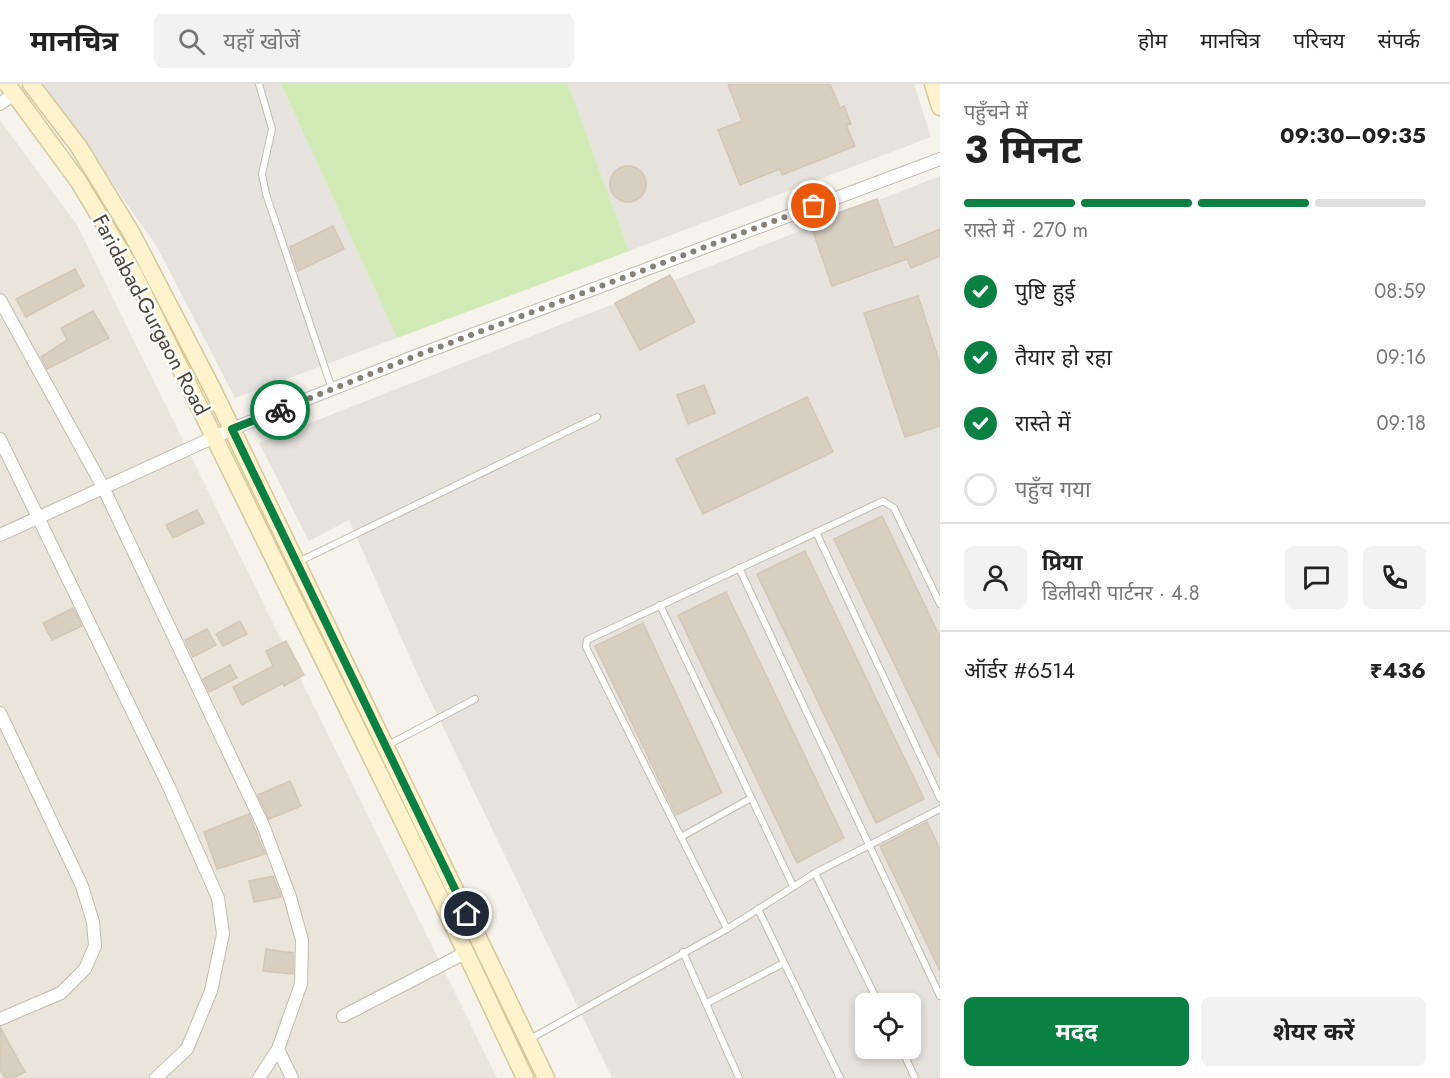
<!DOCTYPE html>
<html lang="hi">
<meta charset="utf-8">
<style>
:root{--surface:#fff;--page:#f2f2f2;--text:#222;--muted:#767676;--line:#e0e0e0;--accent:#0b8043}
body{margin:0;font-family:Jost,"Noto Sans Devanagari",sans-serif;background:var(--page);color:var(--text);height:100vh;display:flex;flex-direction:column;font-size:22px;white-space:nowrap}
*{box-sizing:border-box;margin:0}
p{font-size:20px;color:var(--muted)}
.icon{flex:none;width:33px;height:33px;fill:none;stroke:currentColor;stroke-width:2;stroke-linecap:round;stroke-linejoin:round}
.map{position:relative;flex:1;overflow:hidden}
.drawer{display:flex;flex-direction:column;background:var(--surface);width:510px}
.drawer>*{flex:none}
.fabs{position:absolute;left:855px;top:909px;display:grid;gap:12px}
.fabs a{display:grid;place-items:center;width:66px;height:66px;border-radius:9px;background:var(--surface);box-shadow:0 3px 9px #0003;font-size:30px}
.pin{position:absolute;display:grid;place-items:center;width:51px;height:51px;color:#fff;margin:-26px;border:3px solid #fff;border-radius:50%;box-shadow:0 2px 6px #0007}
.courier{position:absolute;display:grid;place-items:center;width:60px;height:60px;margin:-30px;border:4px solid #0b8043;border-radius:50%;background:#fff;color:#222;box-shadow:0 2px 8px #0007}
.head em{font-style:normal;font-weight:700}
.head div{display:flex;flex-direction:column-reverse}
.head{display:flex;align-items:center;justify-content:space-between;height:102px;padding:0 24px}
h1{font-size:39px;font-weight:700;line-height:45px}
.bar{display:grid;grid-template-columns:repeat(4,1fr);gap:9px 6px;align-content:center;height:72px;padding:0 24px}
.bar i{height:8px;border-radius:4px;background:var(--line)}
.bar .current{background:var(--accent)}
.bar p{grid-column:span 4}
.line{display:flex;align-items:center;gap:15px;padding:0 24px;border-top:2px solid var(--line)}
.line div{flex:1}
.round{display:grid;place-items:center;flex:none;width:63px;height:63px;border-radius:9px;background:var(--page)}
ol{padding:0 24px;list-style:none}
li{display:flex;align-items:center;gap:18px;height:66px}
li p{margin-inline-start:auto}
li .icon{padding:6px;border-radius:50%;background:var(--accent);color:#fff;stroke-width:4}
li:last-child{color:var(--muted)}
li i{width:33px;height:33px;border:3px solid var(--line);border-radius:50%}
.primary-button{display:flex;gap:12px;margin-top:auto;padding:12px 24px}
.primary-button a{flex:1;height:69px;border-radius:9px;background:var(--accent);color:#fff;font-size:24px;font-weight:700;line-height:69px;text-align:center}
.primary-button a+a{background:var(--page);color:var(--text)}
header{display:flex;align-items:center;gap:36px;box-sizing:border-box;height:84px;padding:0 30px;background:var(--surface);border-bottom:2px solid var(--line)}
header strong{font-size:28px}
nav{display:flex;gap:33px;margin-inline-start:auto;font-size:21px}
.search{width:420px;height:54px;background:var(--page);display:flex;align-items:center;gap:15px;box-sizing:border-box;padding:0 21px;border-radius:9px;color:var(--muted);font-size:22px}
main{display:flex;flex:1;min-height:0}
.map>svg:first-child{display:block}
.residential{fill:#eae5da}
.industrial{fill:#e6e2dd;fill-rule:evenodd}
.green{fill:#d2eab5}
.building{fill:#d8cfc1;stroke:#d3c7b4;stroke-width:1.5}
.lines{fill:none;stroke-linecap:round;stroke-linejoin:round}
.lane-casing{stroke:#c2bbae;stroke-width:8}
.street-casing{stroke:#c2bbae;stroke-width:14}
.secondary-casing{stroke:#d6c79b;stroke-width:19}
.lane{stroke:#fff;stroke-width:6}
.street{stroke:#fff;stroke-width:12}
.secondary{stroke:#fff3cd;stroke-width:16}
.done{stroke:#878178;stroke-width:6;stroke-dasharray:0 10.8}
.route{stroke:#0b8043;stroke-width:8}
.labels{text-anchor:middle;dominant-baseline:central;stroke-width:5;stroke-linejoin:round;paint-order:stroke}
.street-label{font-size:21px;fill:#4b4439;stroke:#fff}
</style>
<header>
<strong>मानचित्र</strong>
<div class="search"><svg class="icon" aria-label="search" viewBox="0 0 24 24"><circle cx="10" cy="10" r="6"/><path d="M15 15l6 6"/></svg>यहाँ खोजें</div>
<nav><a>होम</a><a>मानचित्र</a><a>परिचय</a><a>संपर्क</a></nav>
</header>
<main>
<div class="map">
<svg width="940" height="994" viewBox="0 0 940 994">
<rect width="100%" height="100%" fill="#f6f3ec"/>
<!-- residential -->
<path class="residential" d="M0,36L77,141L497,994H0Z"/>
<!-- industrial -->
<g class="industrial">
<path d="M43,0H281L397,254L235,314L157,163Z"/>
<path d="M568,0H914L931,53L629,167Z"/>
<path d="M940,92V994H612L416,587L349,436L309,457L259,359ZM866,920H910V964H866Z"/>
</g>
<!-- green -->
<path class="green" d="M281,0H568L629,167L397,254Z"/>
<!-- building -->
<g class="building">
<path d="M728,0H830L840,24L844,22L851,40L846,41L855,62L782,91L780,85L740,101L718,46L742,37Z"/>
<circle cx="628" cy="100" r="18"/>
<path d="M877,115L894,164L940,145V172L911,184L907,175L832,202L810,139Z"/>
<path d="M333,142L344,165L298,187L290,163Z"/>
<path d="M75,185L84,202L26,233L16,215Z"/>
<path d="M670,191L695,238L640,266L615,219Z"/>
<path d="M918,212L940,280V342L905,353L864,229Z"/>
<path d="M93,227L109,254L47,285L41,273L67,256L61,244Z"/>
<path d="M704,301L715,329L688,340L677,311Z"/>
<path d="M807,313L833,368L703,430L676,375Z"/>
<path d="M197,426L204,439L173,454L166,441Z"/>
<path d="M882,432L940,553V675L834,455Z"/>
<path d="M805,467L924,715L876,739L757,490Z"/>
<path d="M726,508L844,754L797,779L678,531Z"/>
<path d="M73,524L82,542L52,556L43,539Z"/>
<path d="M240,537L247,550L223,562L216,550Z"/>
<path d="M643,539L722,709L676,731L595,562Z"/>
<path d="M207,545L216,561L193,573L185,556Z"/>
<path d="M286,557L304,591L284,602L283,599L242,621L233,603L273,582L266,567Z"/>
<path d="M230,581L237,594L209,608L203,595Z"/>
<path d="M290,697L301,722L269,735L258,711Z"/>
<path d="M249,730L265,770L217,785L204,748Z"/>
<path d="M927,738L940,765V887L880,762Z"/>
<path d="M273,792L281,813L254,818L249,797Z"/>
<path d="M266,865L293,869V890L263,887Z"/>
<path d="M0,943L25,988L13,994H5L0,985Z"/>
</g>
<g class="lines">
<defs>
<g id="lane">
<path d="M259,0L272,45L262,90L266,110L332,305"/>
<path d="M816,448L940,714"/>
<path d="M298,478L597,333"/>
<path d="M739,484L940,912"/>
<path d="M660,521L793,802"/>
<path d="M388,661L475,615"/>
<path d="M681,753L751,714"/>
<path d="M815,789L879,920"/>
<path d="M758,825L840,994"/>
<path d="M727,845L586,563L587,556L883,417L894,424L940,520"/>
<path d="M683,868L739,994"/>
<path d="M707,919L784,879"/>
<path d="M530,955L727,845L815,789L940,725"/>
<path d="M901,964L915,994"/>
</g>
<g id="street">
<path d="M0,20L15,9"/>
<path d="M0,216L103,403L263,741L290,813L302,856L301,900L278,965L259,994"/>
<path d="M0,355L169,703L218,814L223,850L211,907L187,965L156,994"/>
<path d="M0,451L232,345L418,271L940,75"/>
<path d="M0,629L82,802L93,838L95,862L85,885L61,909L0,935"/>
<path d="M343,932L465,869"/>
<path d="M278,965L292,994"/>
</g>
<g id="secondary">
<path d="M7,0L79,98L133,188L432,797L525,994"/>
<path d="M31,0L79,63L132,150L213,306L546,994"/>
<path d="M933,0L940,23"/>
</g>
</defs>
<!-- lane casing -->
<use href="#lane" class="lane-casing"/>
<!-- street casing -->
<use href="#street" class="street-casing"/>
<!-- secondary casing -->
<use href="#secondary" class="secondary-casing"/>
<!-- lane -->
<use href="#lane" class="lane"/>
<!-- street -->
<use href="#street" class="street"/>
<!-- secondary -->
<use href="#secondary" class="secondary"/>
</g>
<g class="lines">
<!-- done -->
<path class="done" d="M280,326L418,271L814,122"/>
<!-- route -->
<path class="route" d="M280,326L232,345L467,830"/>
</g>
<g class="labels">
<!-- street labels -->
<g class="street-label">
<text transform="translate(151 231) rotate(62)">Faridabad-Gurgaon Road</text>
</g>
</g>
</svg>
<div class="fabs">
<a><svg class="icon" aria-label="locate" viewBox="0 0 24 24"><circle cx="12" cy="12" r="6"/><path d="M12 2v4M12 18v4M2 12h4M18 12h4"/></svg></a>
</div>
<div class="pin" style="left:814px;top:122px;background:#ea580c"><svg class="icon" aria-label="bag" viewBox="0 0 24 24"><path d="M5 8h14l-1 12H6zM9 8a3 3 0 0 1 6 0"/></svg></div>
<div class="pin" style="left:467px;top:830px;background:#1f2937"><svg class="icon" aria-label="home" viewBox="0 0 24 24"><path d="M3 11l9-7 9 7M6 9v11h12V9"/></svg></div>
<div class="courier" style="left:280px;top:326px"><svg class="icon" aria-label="bike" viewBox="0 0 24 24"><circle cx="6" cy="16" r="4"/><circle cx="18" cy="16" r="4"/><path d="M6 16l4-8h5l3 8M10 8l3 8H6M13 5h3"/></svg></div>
</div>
<section class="drawer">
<div class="head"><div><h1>3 मिनट</h1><p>पहुँचने में</p></div><em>09:30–09:35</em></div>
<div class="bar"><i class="current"></i><i class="current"></i><i class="current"></i><i></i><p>रास्ते में · 270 m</p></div>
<ol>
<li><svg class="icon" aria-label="check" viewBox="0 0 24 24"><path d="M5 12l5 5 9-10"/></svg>पुष्टि हुई<p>08:59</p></li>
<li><svg class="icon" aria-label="check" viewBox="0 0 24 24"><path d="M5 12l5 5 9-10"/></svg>तैयार हो रहा<p>09:16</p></li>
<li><svg class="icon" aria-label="check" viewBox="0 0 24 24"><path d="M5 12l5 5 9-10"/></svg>रास्ते में<p>09:18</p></li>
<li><i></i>पहुँच गया</li>
</ol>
<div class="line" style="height:108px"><a class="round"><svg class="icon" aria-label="person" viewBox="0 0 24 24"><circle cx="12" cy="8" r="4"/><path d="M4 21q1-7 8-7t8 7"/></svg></a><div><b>प्रिया</b><p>डिलीवरी पार्टनर · 4.8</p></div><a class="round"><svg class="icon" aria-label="chat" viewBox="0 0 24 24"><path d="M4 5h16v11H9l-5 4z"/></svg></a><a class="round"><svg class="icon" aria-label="phone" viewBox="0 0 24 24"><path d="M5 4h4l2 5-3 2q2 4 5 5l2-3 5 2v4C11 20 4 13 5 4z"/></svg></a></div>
<div class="line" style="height:78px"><div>ऑर्डर #6514</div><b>₹436</b></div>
<div class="primary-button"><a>मदद</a><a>शेयर करें</a></div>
</section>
</main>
